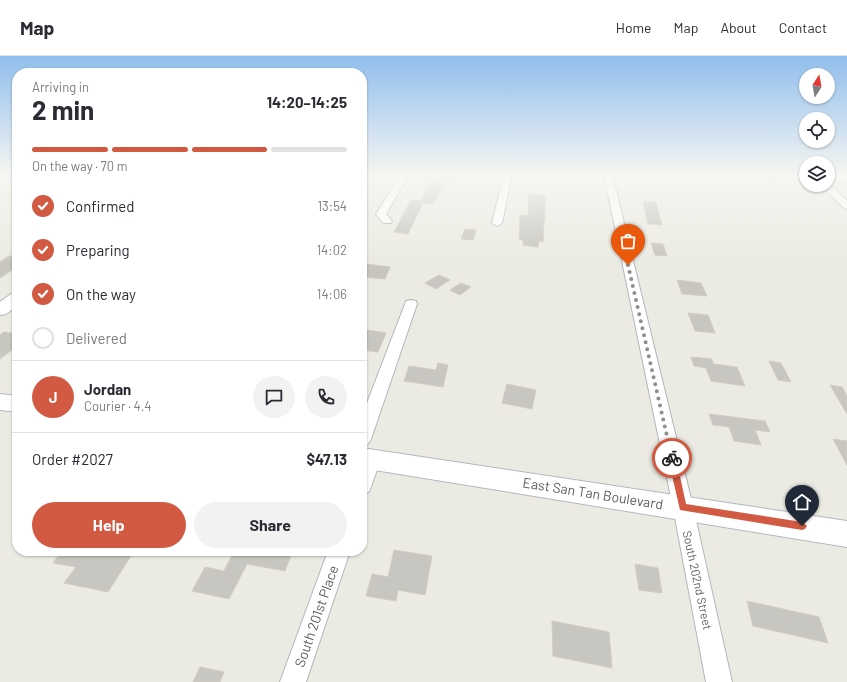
<!DOCTYPE html>
<meta charset="utf-8">
<style>
:root{--surface:#fff;--page:#f2f2f3;--text:#2b2b33;--muted:#7c7c81;--line:#e1e1e2;--accent:#d25a43}
body{margin:0;font-family:Barlow,sans-serif;background:var(--page);color:var(--text);height:100vh;display:flex;flex-direction:column;font-size:15px;white-space:nowrap}
*{box-sizing:border-box;margin:0}
p{font-size:13px;color:var(--muted)}
.icon{flex:none;width:22px;height:22px;fill:none;stroke:currentColor;stroke-width:2;stroke-linecap:round;stroke-linejoin:round}
.map{position:relative;flex:1;overflow:hidden}
.details{position:absolute;left:12px;top:12px;width:355px;height:488px;display:flex;flex-direction:column;background:var(--surface);border-radius:16px;box-shadow:0 1px 3px #0004}
.details>*{flex:none}
.needle{width:26px;rotate:11deg}
.buttons{position:absolute;left:799px;top:12px;display:grid;gap:8px}
.buttons a{display:grid;place-items:center;width:36px;height:36px;border-radius:50%;background:var(--surface);box-shadow:0 1px 3px #0004;font-size:20px}
.pin{position:absolute;display:grid;place-items:center;width:34px;height:34px;color:#fff;margin:-41px -17px;border-radius:50% 50% 50% 0;rotate:-45deg;box-shadow:0 0 4px #0007}
.pin .icon{rotate:45deg}
.courier{position:absolute;display:grid;place-items:center;width:40px;height:40px;margin:-20px;border:3px solid #d25a43;border-radius:50%;background:#fff;color:#222;box-shadow:0 1px 5px #0007}
.summary em{font-style:normal;font-weight:700}
.summary div{display:flex;flex-direction:column-reverse}
.summary{display:flex;align-items:center;justify-content:space-between;height:68px;padding:0 20px}
h1{font-size:26px;font-weight:700;line-height:30px}
.bar{display:grid;grid-template-columns:repeat(4,1fr);gap:6px 4px;align-content:center;height:48px;padding:0 20px}
.bar i{height:5px;border-radius:3px;background:var(--line)}
.bar .active{background:var(--accent)}
.bar p{grid-column:span 4}
.line{display:flex;align-items:center;gap:10px;padding:0 20px;border-top:1px solid var(--line)}
.line div{flex:1}
.round{display:grid;place-items:center;flex:none;width:42px;height:42px;border-radius:21px;background:var(--page)}
ol{padding:0 20px;list-style:none}
li{display:flex;align-items:center;gap:12px;height:44px}
li p{margin-inline-start:auto}
li .icon{padding:4px;border-radius:50%;background:var(--accent);color:#fff;stroke-width:4}
li:last-child{color:var(--muted)}
li i{width:22px;height:22px;border:2px solid var(--line);border-radius:50%}
.action{display:flex;gap:8px;margin-top:auto;padding:8px 20px}
.action a{flex:1;height:46px;border-radius:24px;background:var(--accent);color:#fff;font-size:16px;font-weight:700;line-height:46px;text-align:center}
.action a+a{background:var(--page);color:var(--text)}
header{display:flex;align-items:center;gap:24px;box-sizing:border-box;height:56px;padding:0 20px;background:var(--surface);border-bottom:1px solid var(--line)}
header strong{font-size:19px}
nav{display:flex;gap:22px;margin-inline-start:auto;font-size:14px}
.map>svg:first-child{display:block}
.building{fill:#c7c6c0;stroke:#d0cdc2}
.lines{fill:none;stroke-linecap:round;stroke-linejoin:round}
.lane-casing{stroke:#b4b5b9;stroke-width:2}
.street-casing{stroke:#b4b5b9;stroke-width:2}
.secondary-casing{stroke:#b5b7bc;stroke-width:2}
.lane{fill:#fff;fill-rule:evenodd}
.street{fill:#fff;fill-rule:evenodd}
.secondary{fill:#fff;fill-rule:evenodd}
.route{fill:#d25a43}
.done{stroke:#8e8f8f;stroke-width:4;stroke-dasharray:0 7.2}
.labels{text-anchor:middle;dominant-baseline:central;stroke-width:3;stroke-linejoin:round;paint-order:stroke}
.street-label{font-size:12px;fill:#5b5e62;stroke:#fff}
.near-street-label{font-size:14px;fill:#5b5e62;stroke:#fff}
</style>
<header>
<strong>Map</strong>
<nav><a>Home</a><a>Map</a><a>About</a><a>Contact</a></nav>
</header>
<div class="map">
<svg width="847" height="626" viewBox="0 0 847 626">
<rect width="100%" height="100%" fill="#ecebe3"/>
<!-- building -->
<g class="building">
<path d="M430,127L443,128L433,148L423,147L408,178L394,176L411,144L421,145Z"/>
<path d="M529,138L545,139V165H544L543,186L539,185L538,191L523,189V184L519,183L520,159L528,160Z"/>
<path d="M643,145L656,146L662,169L648,168Z"/>
<path d="M465,173L476,174L473,184L461,183Z"/>
<path d="M651,187L663,188L667,200L655,199Z"/>
<path d="M9,200L17,201V215L12,214L0,222V206Z"/>
<path d="M366,208L390,211L385,223L362,221V216Z"/>
<path d="M439,219L450,224L436,233L425,227Z"/>
<path d="M677,224L701,227L707,240L682,238Z"/>
<path d="M461,227L471,231L460,239L450,234Z"/>
<path d="M688,257L708,259L715,277L695,275Z"/>
<path d="M362,273L386,277L378,296L362,294Z"/>
<path d="M4,276L17,278V290L0,303V279Z"/>
<path d="M691,301L712,303L713,308L737,311L745,330L711,325L706,312L694,310Z"/>
<path d="M769,305L781,307L791,326L778,324Z"/>
<path d="M438,307L448,309L443,331L404,325L409,310L436,314Z"/>
<path d="M507,328L536,334L532,353L502,347Z"/>
<path d="M830,329L842,331L847,340V358Z"/>
<path d="M709,358L765,365L770,376L755,374L761,389L734,385L729,371L713,369Z"/>
<path d="M833,383L847,385V409Z"/>
<path d="M394,494L432,500L425,539L398,534L396,545L366,540L372,518L388,521Z"/>
<path d="M62,495H134L108,536L64,527L76,511L53,507Z"/>
<path d="M234,495H282L292,497L285,515L247,508L229,543L192,535L205,511L224,515Z"/>
<path d="M635,508L658,512L662,537L639,534Z"/>
<path d="M747,545L819,561L828,587L753,570Z"/>
<path d="M552,565L609,576L612,612L553,600Z"/>
<path d="M200,611L224,616L220,626H193Z"/>
</g>
<g class="lines">
<defs>
<path id="lane" d="M416,118H426L453,121L455,122L453,123L418,119Z"/>
<g id="street">
<path d="M401,118H409L386,158L392,165L391,167H383L376,158Z"/>
<path d="M504,118H512L502,167L497,170L492,167Z"/>
<path d="M604,118H612L693,451L732,626H706L673,451Z"/>
<path d="M767,118H806V123L771,121Z"/>
<path d="M828,118L847,120V126L828,124Z"/>
<path d="M828,127L847,145V153L844,152L821,129H828Z"/>
<path d="M411,244L416,245L417,248L371,383L368,388L362,390V360L405,248L406,245Z"/>
<path d="M372,396L378,398L381,403L369,436L362,438V406L366,398Z"/>
<path d="M328,495H350L306,626H280Z"/>
</g>
<g id="secondary">
<path d="M17,237V250L6,258L0,259V246L11,238Z"/>
<path d="M0,338L17,340V356L0,354Z"/>
<path d="M362,392L847,465V491L362,412Z"/>
</g>
</defs>
<!-- lane casing -->
<use href="#lane" class="lane-casing"/>
<!-- street casing -->
<use href="#street" class="street-casing"/>
<!-- secondary casing -->
<use href="#secondary" class="secondary-casing"/>
<!-- lane -->
<use href="#lane" class="lane"/>
<!-- street -->
<use href="#street" class="street"/>
<!-- secondary -->
<use href="#secondary" class="secondary"/>
</g>
<!-- sky -->
<linearGradient id="sky" x2="0" y2="1"><stop stop-color="#90beec"/><stop offset="0.58" stop-color="#f6f6f2"/><stop offset="1" stop-color="#f6f6f2" stop-opacity="0"/></linearGradient>
<rect width="847" height="205" fill="url(#sky)"/>
<!-- route -->
<path class="route" d="M672,399L676,402L686,448L802,466L805,468L807,470L805,473L802,474L680,454L668,402Z"/>
<g class="lines">
<!-- done -->
<path class="done" d="M628,209L672,402"/>
</g>
<g class="labels">
<!-- street labels -->
<g class="street-label">
<text transform="translate(698 524) rotate(78)">South 202nd Street</text>
</g>
<!-- near-street labels -->
<g class="near-street-label">
<text transform="translate(593 437) rotate(9)">East San Tan Boulevard</text>
<text transform="translate(316 560) rotate(-71)">South 201st Place</text>
</g>
</g>
</svg>
<div class="buttons">
<a><svg class="needle" viewBox="-14 -14 28 28"><path d="M0-13l5 13h-10z" fill="#e53935"/><path d="M0 13l5-13h-10z" fill="#7c7c81"/></svg></a>
<a><svg class="icon" aria-label="locate" viewBox="0 0 24 24"><circle cx="12" cy="12" r="6"/><path d="M12 2v4M12 18v4M2 12h4M18 12h4"/></svg></a>
<a><svg class="icon" aria-label="layers" viewBox="0 0 24 24"><path d="M12 4l9 5-9 5-9-5zM3 14l9 5 9-5"/></svg></a>
</div>
<div class="pin" style="left:628px;top:209px;background:#ea580c"><svg class="icon" aria-label="bag" viewBox="0 0 24 24"><path d="M5 8h14l-1 12H6zM9 8a3 3 0 0 1 6 0"/></svg></div>
<div class="pin" style="left:802px;top:470px;background:#1f2937"><svg class="icon" aria-label="home" viewBox="0 0 24 24"><path d="M3 11l9-7 9 7M6 9v11h12V9"/></svg></div>
<div class="courier" style="left:672px;top:402px"><svg class="icon" aria-label="bike" viewBox="0 0 24 24"><circle cx="6" cy="16" r="4"/><circle cx="18" cy="16" r="4"/><path d="M6 16l4-8h5l3 8M10 8l3 8H6M13 5h3"/></svg></div>
<section class="details">
<div class="summary"><div><h1>2 min</h1><p>Arriving in</p></div><em>14:20–14:25</em></div>
<div class="bar"><i class="active"></i><i class="active"></i><i class="active"></i><i></i><p>On the way · 70 m</p></div>
<ol>
<li><svg class="icon" aria-label="check" viewBox="0 0 24 24"><path d="M5 12l5 5 9-10"/></svg>Confirmed<p>13:54</p></li>
<li><svg class="icon" aria-label="check" viewBox="0 0 24 24"><path d="M5 12l5 5 9-10"/></svg>Preparing<p>14:02</p></li>
<li><svg class="icon" aria-label="check" viewBox="0 0 24 24"><path d="M5 12l5 5 9-10"/></svg>On the way<p>14:06</p></li>
<li><i></i>Delivered</li>
</ol>
<div class="line" style="height:72px"><b class="round" style="background:var(--accent);color:#fff">J</b><div><b>Jordan</b><p>Courier · 4.4</p></div><a class="round"><svg class="icon" aria-label="chat" viewBox="0 0 24 24"><path d="M4 5h16v11H9l-5 4z"/></svg></a><a class="round"><svg class="icon" aria-label="phone" viewBox="0 0 24 24"><path d="M5 4h4l2 5-3 2q2 4 5 5l2-3 5 2v4C11 20 4 13 5 4z"/></svg></a></div>
<div class="line" style="height:52px"><div>Order #2027</div><b>$47.13</b></div>
<div class="action"><a>Help</a><a>Share</a></div>
</section>
</div>
